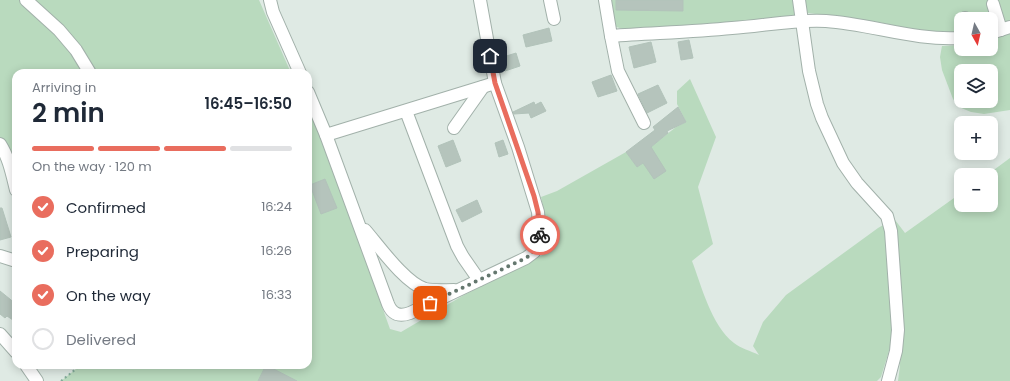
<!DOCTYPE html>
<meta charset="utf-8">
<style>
:root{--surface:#fff;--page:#f2f2f3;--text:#1f2937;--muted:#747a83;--line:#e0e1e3;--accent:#e96d5e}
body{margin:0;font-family:Poppins,sans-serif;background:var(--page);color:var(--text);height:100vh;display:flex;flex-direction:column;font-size:15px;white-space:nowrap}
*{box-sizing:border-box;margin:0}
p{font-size:13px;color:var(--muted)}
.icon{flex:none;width:22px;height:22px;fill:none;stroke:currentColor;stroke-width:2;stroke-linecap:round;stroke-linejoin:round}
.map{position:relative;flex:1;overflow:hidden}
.drawer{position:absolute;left:12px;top:69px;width:300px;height:300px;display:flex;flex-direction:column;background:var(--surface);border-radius:12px;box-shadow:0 2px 10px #0003}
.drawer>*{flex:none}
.needle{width:26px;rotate:172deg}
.controls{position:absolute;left:954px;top:12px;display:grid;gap:8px}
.controls a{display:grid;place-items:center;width:44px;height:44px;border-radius:8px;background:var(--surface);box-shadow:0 2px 10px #0003;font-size:20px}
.pin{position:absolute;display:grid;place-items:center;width:34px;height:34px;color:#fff;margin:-17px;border-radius:8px;box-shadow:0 2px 6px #0006}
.courier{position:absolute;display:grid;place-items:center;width:40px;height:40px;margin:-20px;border:3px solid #e96d5e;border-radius:50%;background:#fff;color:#222;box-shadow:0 1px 5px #0007}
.headline em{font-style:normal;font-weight:600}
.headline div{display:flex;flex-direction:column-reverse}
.headline{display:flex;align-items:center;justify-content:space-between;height:68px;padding:0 20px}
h1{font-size:26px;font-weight:600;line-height:30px}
.bar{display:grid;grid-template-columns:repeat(4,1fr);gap:6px 4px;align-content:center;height:48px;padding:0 20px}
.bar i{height:5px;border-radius:3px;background:var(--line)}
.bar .current{background:var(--accent)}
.bar p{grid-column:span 4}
ol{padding:0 20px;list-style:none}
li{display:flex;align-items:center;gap:12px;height:44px}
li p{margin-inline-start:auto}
li .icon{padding:4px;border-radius:50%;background:var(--accent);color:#fff;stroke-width:4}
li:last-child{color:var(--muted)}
li i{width:22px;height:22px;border:2px solid var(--line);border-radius:50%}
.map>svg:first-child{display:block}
.green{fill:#b9dabe;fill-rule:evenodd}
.building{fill:#b5c4bc;stroke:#b2c3ba}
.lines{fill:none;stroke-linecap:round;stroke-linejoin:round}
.minor-casing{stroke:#a2b1aa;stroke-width:14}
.path{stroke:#82ab99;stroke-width:2;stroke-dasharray:2 3;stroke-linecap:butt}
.minor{stroke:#fff;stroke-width:12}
.done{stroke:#64776e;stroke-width:4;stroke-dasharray:0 7.2}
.route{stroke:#e96d5e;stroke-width:5}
</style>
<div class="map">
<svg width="1010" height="381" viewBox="0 0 1010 381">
<rect width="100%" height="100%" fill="#dfeae4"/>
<!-- green -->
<g class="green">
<path d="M0,0H259L291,73H16V166C13,156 9,145 0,137Z"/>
<path d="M610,0H1010V22L991,27V19H961V33L953,34L922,31L878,22L808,13L764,20L623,29L613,26Z"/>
<path d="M1010,33V110L984,114L971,112L959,107L953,99L942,70L940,57L942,46L961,45V49H991V39ZM961,71H991V101H961Z"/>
<path d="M690,79L716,137L698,187L713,244L692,261C702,287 711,325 734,343C740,348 751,351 759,355L753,346L763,322L786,295L878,228L885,224L892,311L891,344L881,377L877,381H61L81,365H308V109L316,126L353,226L390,329L401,332L464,295L552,250L541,197L557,191L626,152L637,167L647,160L642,154L676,127L686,122L677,104V91Z"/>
<path d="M1010,158V381H898C906,329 897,269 892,216L905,233L961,193V205H991V175H987Z"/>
</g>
<!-- building -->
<g class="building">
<path d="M616,0H683V11L616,10Z"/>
<path d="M549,28L552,41L526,47L523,35Z"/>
<path d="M689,40L693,58L681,60L678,42Z"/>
<path d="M651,42L656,62L634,68L629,47Z"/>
<path d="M516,53L520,66L505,71L500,58Z"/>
<path d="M611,75L617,91L598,97L592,82Z"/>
<path d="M658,85L667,103L647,113L638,94Z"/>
<path d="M534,102L535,105L541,102L546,111L531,118L529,113L514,114L513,112Z"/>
<path d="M678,107L686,122L667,131L668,133L651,147L666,171L654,179L643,163L637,167L626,152L655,130L653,127Z"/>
<path d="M453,140L461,161L446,167L438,146Z"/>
<path d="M503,140L508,154L499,157L495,143Z"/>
<path d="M325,179L337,208L321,214L310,185Z"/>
<path d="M477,200L482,212L462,222L456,210Z"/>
<path d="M0,208H2L11,237L0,240Z"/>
<path d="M0,291L16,304V316L13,320L7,316L5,318L0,314Z"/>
<path d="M266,365L297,381H258Z"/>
</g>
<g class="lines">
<defs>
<g id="minor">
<path d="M26,0L59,30L76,50L90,73"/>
<path d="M270,0L273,12L300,73"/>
<path d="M550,0L554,19"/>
<path d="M605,0L611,36C651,33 692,32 732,28C763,26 795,19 826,21C871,24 915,41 961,38"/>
<path d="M799,0L809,71L817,104L822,118L843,163L857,183L887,216L891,231L898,330L896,351L888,381"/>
<path d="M993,4L1001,30"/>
<path d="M965,18V19"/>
<path d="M991,33L1010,27"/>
<path d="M611,36L618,71L644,123"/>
<path d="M308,92L326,135L388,304C392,314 399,317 410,313L526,258L534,252L538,245L540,237L538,212L518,147L495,83L480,0"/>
<path d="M406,111L457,246L463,257L479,280"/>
<path d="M454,128L483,87"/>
<path d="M326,135L495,83"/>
<path d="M0,144C9,158 12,174 16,190"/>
<path d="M365,230C379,246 405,283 425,289C435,291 444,290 454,290"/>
<path d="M0,256L16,261"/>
<path d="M0,334L16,352"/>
<path d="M26,365L37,381"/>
</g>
</defs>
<!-- minor casing -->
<use href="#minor" class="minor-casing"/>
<!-- path -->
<path class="path" d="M61,381L81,365"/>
<!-- minor -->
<use href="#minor" class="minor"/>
</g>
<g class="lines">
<!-- done -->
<path class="done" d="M430,303L526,258C535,251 540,246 540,235"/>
<!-- route -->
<path class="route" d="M490,56L495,83L534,196L538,212L540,235"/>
</g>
</svg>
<div class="controls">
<a><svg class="needle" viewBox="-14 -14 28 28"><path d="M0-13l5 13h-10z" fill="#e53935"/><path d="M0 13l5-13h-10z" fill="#747a83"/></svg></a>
<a><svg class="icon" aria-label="layers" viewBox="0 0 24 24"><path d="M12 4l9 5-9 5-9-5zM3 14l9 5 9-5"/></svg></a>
<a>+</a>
<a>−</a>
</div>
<div class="pin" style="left:430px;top:303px;background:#ea580c"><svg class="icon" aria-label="bag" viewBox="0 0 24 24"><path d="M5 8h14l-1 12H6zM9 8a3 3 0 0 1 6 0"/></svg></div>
<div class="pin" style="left:490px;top:56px;background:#1f2937"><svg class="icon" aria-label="home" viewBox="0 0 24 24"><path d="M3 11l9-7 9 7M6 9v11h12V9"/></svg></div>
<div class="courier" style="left:540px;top:235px"><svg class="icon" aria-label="bike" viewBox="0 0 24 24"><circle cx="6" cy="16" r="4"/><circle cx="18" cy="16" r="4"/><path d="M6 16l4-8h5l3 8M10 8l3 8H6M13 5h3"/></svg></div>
<section class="drawer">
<div class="headline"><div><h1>2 min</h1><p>Arriving in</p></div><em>16:45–16:50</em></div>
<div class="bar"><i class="current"></i><i class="current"></i><i class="current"></i><i></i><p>On the way · 120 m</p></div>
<ol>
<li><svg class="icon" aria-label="check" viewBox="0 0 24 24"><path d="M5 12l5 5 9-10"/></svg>Confirmed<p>16:24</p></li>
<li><svg class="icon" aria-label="check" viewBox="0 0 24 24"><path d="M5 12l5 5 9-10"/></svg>Preparing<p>16:26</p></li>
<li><svg class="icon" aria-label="check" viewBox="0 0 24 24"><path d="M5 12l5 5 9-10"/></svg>On the way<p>16:33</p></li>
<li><i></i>Delivered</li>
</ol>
</section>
</div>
